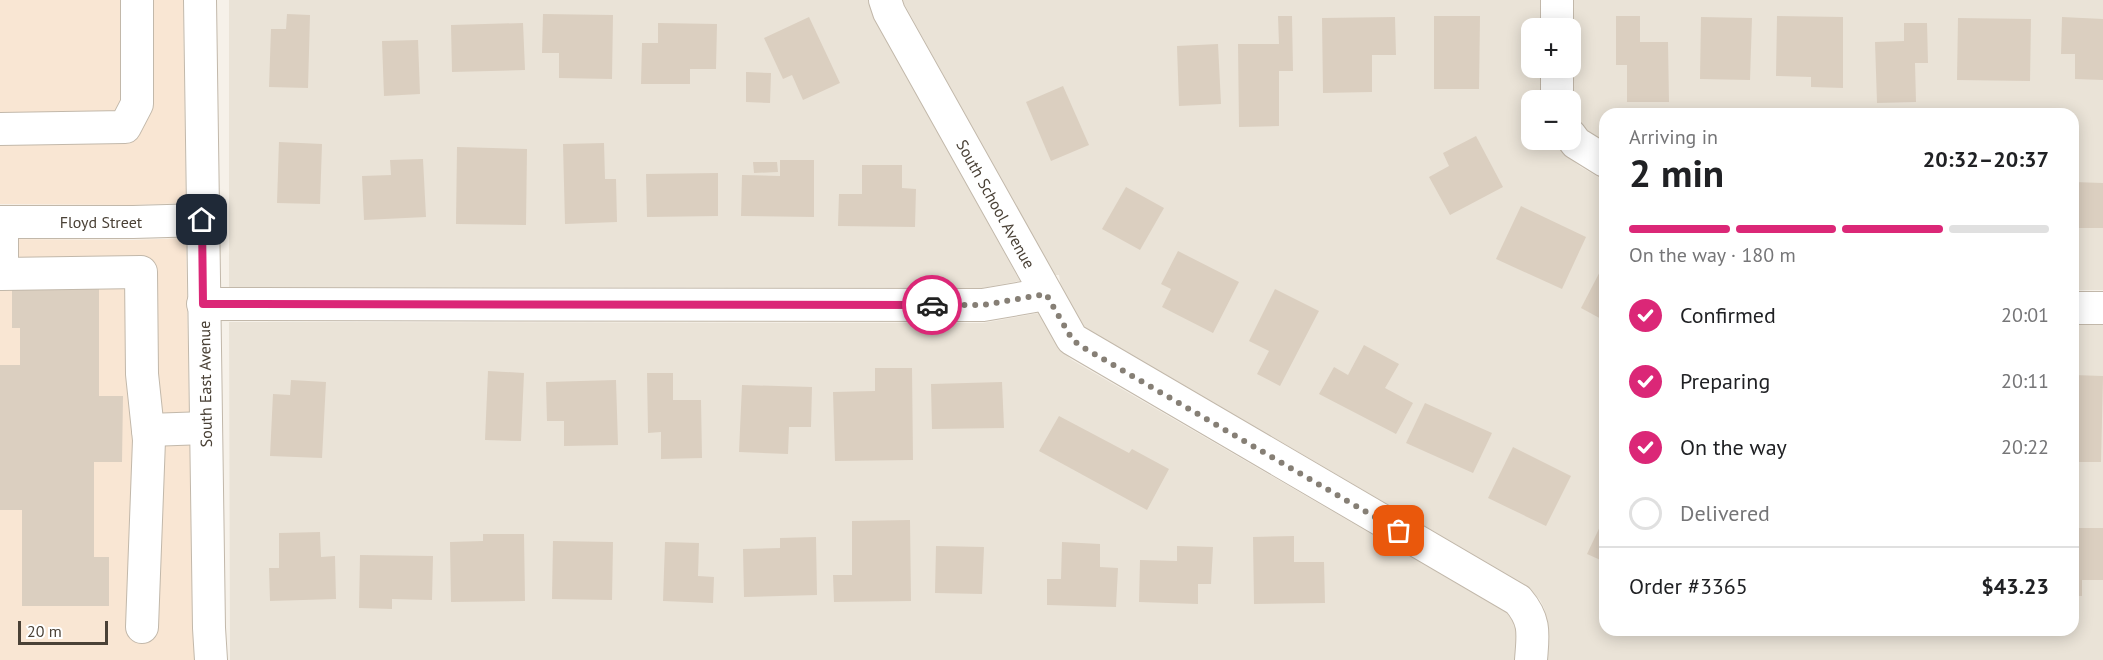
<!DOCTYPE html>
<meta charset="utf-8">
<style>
:root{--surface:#fff;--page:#f6f6f6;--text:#202124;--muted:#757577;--line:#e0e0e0;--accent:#db2777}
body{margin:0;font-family:"PT Sans",sans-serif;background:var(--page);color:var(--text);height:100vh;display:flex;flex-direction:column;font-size:22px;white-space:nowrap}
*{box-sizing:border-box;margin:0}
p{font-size:20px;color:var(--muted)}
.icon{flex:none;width:33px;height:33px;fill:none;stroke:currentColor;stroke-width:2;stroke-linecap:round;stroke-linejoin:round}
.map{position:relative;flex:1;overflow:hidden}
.panel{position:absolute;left:1599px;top:108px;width:480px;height:528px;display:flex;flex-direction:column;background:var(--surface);border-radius:18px;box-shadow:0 3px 15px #0003}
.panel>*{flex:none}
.fabs{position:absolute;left:1521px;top:18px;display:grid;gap:12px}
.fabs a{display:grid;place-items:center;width:60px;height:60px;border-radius:12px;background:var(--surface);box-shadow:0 3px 15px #0003;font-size:30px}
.scale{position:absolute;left:18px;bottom:15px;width:90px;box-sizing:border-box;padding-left:6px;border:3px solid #4a4136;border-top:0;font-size:16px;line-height:21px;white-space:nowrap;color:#4a4136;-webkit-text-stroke:4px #fff;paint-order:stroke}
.pin{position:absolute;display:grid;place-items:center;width:51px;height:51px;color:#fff;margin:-26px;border-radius:12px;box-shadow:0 3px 9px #0006}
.courier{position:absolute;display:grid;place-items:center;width:60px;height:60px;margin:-30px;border:4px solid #db2777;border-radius:50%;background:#fff;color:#222;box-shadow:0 2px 8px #0007}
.overview em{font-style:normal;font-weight:600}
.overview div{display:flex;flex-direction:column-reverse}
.overview{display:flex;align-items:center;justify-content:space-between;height:102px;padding:0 30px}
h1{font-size:39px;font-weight:600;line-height:45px}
.bar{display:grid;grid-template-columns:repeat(4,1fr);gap:9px 6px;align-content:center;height:72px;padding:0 30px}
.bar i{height:8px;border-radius:4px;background:var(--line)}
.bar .active{background:var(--accent)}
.bar p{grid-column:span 4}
.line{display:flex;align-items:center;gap:15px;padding:0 30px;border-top:2px solid var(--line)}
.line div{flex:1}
ol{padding:0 30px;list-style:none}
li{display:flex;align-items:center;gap:18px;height:66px}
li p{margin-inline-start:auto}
li .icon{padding:6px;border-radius:50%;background:var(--accent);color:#fff;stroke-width:4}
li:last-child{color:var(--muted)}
li i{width:33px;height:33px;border:3px solid var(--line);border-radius:50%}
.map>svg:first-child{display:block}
.residential{fill:#eae3d7}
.commercial{fill:#f9e6d3}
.building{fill:#dbcfc0}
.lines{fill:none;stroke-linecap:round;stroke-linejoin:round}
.minor-casing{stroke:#c2b8aa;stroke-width:34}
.minor{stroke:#fff;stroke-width:32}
.done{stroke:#867f75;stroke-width:6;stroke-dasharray:0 10.8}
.route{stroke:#db2777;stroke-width:8}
.labels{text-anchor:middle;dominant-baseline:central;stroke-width:6;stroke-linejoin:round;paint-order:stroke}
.street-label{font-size:16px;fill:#4a4136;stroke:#fff}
</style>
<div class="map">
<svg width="2103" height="660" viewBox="0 0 2103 660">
<rect width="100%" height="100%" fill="#f6f1e9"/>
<!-- residential -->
<g class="residential">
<path d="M229,0H868L876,21L1020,281L982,288L229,287Z"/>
<path d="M902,0H1541V28H1532V68H1542V100H1532V140H1554L1564,154L1581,167L1605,181V630H2073V325H2103V660H1547L1548,631L1544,608L1540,600L1526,585L1084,327L1061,288L1059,275H1054Z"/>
<path d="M1572,0H2103V290H2073V114H1605V142L1587,130L1576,115L1572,97Z"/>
<path d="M1039,313L1059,349L1072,360L1509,614L1514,621L1517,632L1516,660H230L229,322L983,323Z"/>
</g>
<!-- commercial -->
<g class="commercial">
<path d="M0,0H183L186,203L132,205L0,204Z"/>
<path d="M186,238L193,629L196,660H0V239L133,240Z"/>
</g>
<!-- building -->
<g class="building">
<path d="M287,14L310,15L308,88L269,87L271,29H286Z"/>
<path d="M543,14L613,15L612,79L559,78V53H542Z"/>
<path d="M1278,16H1292L1293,71H1279V126L1239,127L1238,44H1279Z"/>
<path d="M1434,16H1480L1479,89H1434Z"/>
<path d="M1616,16H1640V42H1668L1669,102H1627V65H1616Z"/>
<path d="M1777,16L1843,17V88L1811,87V77L1776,76Z"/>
<path d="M809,17L840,83L803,100L792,75L783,79L764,38Z"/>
<path d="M1395,17L1396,55H1372V92L1323,93L1322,18Z"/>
<path d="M1701,17L1752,18L1750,80L1700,79Z"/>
<path d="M2062,17L2103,19V80L2075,79V54H2061Z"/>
<path d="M1958,18L2031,19L2030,81L1957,80Z"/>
<path d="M523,23L525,70L452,72L451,25Z"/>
<path d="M658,23L717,24L716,69H690V84H641L642,43H658Z"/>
<path d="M1904,23H1927L1928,63H1915L1916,102L1877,103L1875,42L1904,41Z"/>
<path d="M418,40L420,94L384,96L382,41Z"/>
<path d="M1218,44L1221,104L1179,106L1177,46Z"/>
<path d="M746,72L771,73L770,103L746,102Z"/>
<path d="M1063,86L1089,145L1051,161L1026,102Z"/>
<path d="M1476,136L1503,187L1450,215L1429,177L1449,166L1443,153Z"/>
<path d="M279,142L322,144L320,204L277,203Z"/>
<path d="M604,143L605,179H616L617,222L565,224L563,144Z"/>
<path d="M457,147L527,149L526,225L456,224Z"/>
<path d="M423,159L426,217L364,220L362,176L391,175L390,160Z"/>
<path d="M780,160H814V217L741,216L742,175L780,176Z"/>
<path d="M753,162H777L778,172L754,173Z"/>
<path d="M862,165H902V188L916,189L915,227L838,226L839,194H862Z"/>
<path d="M718,173V216L647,217L646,174Z"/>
<path d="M2073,182L2103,183V228H2073Z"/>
<path d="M1126,187L1164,208L1140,250L1102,229Z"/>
<path d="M1521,206L1586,237L1562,289L1496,259Z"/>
<path d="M1178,251L1239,282L1213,333L1162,307L1171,289L1161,284Z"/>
<path d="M1605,262V321L1581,308Z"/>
<path d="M12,282L99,283V396H123L122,462H94V557H109V606H22V510H0V365H20V328H12Z"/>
<path d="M1275,289L1319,311L1280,386L1257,374L1269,351L1249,341Z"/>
<path d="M1364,345L1399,364L1385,388L1413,403L1396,434L1319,394L1334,367L1348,375Z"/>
<path d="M875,368H912L913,460L835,461L833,392L875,391Z"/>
<path d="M488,371L524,373L521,441L485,440Z"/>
<path d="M647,373H673V400H701L702,458L661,459V432L648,433Z"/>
<path d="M2073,375L2103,376L2101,462H2073Z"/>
<path d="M291,380L326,382L322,458L270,456L273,394L290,395Z"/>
<path d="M616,380L618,445L564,446V421H547L546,382Z"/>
<path d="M1002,382L1004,428L932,429L931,384Z"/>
<path d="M742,385L812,387L811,427H789L788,454L739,452Z"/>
<path d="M1425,403L1492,433L1473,473L1406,443Z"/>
<path d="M1059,416L1129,453L1132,449L1169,469L1147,510L1039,451Z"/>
<path d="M1513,447L1571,476L1546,526L1488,498Z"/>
<path d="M1605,516V562L1587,554Z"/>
<path d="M910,520L911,601L834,602L833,575H852V521Z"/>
<path d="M2073,528H2103V580H2082V596H2073Z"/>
<path d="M320,532L321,557L335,556L336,599L270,601L269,568H279V533Z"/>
<path d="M483,534H524L525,601L451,602L450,542L483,541Z"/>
<path d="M1294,536V562H1324L1325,603L1254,604L1253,537Z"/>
<path d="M816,537L817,595L744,597L743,549L780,548V538Z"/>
<path d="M553,541L613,542L612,600L552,599Z"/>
<path d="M665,542L699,543L698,576L714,577L713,603L663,601Z"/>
<path d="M1062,542L1100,544V567L1118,568L1116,607L1047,605V579H1061Z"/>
<path d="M936,546L984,547L982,594L935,593Z"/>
<path d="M1177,546L1213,547L1211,584H1198V604L1139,602L1140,560L1177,561Z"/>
<path d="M360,555L433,556L432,600L392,599V609L359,608Z"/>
</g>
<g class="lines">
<defs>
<g id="minor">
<path d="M200,0L209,628L211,660"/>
<path d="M885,0L889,12L1072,339L1518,600C1536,621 1533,634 1531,660"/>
<path d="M1557,0V28"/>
<path d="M1557,68V100"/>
<path d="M0,129L125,127L137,104V0"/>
<path d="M1570,135L1576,143L1605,161"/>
<path d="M0,222H133L202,220"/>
<path d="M2,222V274L141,272L142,374L149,440L142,627"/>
<path d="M203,304L983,305L1046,294"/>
<path d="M2073,308H2103"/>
<path d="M148,430L206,428"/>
</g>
</defs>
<!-- minor casing -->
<use href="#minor" class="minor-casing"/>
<!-- minor -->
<use href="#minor" class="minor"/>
</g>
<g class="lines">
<!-- done -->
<path class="done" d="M932,305H983L1046,294L1072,339L1079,345L1399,531"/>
<!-- route -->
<path class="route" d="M202,220L203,304L932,305"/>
</g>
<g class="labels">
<!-- street labels -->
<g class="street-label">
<text transform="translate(996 204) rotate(61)">South School Avenue</text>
<text x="101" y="222">Floyd Street</text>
<text transform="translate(205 384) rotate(-91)">South East Avenue</text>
</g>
</g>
</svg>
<div class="fabs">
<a>+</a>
<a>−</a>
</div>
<div class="scale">20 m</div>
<div class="pin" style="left:1399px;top:531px;background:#ea580c"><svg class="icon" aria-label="bag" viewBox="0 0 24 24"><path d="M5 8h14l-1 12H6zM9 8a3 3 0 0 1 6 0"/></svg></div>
<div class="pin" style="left:202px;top:220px;background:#1f2937"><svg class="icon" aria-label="home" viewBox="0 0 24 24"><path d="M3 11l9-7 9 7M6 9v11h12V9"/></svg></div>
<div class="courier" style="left:932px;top:305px"><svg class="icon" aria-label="car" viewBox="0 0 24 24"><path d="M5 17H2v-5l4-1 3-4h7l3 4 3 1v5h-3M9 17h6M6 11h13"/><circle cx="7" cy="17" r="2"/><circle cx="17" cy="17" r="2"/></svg></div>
<section class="panel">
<div class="overview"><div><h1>2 min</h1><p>Arriving in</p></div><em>20:32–20:37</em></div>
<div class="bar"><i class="active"></i><i class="active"></i><i class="active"></i><i></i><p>On the way · 180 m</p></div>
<ol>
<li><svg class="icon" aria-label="check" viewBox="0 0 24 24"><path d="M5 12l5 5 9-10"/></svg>Confirmed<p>20:01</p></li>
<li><svg class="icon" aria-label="check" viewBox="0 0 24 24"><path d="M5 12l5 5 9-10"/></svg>Preparing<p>20:11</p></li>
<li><svg class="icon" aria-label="check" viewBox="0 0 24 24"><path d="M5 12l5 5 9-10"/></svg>On the way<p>20:22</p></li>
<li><i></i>Delivered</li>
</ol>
<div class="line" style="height:78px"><div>Order #3365</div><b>$43.23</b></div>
</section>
</div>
